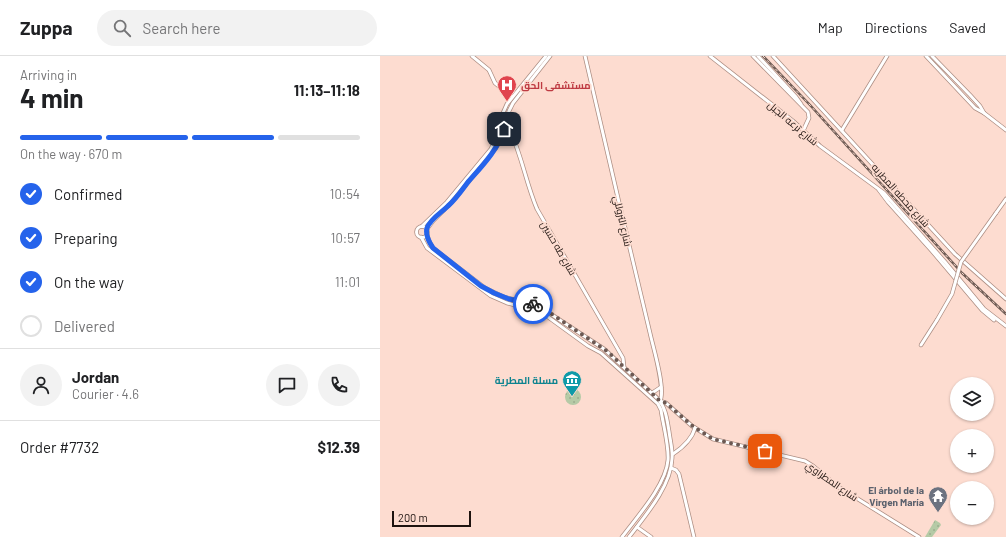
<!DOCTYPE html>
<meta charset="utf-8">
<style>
:root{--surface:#fff;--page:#f2f2f2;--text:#202124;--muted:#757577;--line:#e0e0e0;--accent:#2563eb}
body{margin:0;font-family:Barlow,Cairo,sans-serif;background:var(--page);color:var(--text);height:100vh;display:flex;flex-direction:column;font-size:15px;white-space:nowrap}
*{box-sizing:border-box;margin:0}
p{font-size:13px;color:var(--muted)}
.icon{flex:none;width:22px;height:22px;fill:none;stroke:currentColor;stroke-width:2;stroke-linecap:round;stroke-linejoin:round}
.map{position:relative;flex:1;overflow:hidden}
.details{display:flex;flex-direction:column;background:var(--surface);width:380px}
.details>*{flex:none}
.fabs{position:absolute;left:570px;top:321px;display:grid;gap:8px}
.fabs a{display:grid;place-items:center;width:44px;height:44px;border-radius:50%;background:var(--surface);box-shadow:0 1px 3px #0004;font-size:20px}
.scale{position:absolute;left:12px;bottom:10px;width:79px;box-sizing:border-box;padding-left:4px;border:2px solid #1e130f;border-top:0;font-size:11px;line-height:14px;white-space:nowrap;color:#1e130f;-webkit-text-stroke:3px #fddcd0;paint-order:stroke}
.pin{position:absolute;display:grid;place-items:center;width:34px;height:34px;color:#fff;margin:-17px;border-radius:8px;box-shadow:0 2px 6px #0006}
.courier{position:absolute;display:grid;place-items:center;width:40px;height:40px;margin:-20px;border:3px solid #2563eb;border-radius:50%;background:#fff;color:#222;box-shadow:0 1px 5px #0007}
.head em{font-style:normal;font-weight:700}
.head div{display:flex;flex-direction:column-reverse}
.head{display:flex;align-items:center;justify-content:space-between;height:68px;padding:0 20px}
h1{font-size:26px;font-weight:700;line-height:30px}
.bar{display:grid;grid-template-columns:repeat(4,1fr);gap:6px 4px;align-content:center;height:48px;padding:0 20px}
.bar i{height:5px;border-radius:3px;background:var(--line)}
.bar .selected{background:var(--accent)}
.bar p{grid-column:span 4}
.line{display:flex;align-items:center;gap:10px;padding:0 20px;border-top:1px solid var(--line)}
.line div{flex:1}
.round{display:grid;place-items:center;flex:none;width:42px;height:42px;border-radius:21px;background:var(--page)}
ol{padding:0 20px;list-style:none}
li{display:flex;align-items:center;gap:12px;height:44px}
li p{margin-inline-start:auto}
li .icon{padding:4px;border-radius:50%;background:var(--accent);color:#fff;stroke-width:4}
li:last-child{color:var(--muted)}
li i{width:22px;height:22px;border:2px solid var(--line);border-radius:50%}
header{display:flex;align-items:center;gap:24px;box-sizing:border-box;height:56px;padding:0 20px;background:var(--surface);border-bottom:1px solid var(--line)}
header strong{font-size:19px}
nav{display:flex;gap:22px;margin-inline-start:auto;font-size:14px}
.search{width:280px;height:36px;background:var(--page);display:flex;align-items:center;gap:10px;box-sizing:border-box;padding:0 14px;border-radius:22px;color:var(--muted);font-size:15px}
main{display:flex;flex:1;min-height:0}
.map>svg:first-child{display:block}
.green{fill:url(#green-dots)}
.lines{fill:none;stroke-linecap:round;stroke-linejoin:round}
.secondary-casing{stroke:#ad8e83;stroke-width:4.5}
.secondary{stroke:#fff;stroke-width:3}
.rail-casing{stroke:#6f5c55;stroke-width:2.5}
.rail{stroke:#fddcd0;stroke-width:1;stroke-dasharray:3;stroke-linecap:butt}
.secondary-bridge-casing{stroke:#ad8e83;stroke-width:4.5;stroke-linecap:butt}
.secondary-bridge{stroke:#fff;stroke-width:3}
.done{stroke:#6c5953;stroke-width:4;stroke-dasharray:0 7.2}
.route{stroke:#2563eb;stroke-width:5}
.labels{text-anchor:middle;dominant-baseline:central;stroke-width:3.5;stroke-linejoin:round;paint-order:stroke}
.health-label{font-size:10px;font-weight:bold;fill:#be3a42;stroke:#fddcd0;text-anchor:start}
.street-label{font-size:10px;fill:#1e130f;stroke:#fddcd0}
.culture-label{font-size:10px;font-weight:bold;fill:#0d838f;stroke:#fddcd0;text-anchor:end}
.worship-label{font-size:10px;font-weight:bold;fill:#5b616d;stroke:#fddcd0;text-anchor:end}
</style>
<header>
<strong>Zuppa</strong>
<div class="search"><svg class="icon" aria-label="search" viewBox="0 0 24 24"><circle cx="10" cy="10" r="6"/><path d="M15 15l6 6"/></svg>Search here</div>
<nav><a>Map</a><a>Directions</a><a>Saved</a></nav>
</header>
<main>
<section class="details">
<div class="head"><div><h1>4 min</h1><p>Arriving in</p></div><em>11:13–11:18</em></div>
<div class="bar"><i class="selected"></i><i class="selected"></i><i class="selected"></i><i></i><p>On the way · 670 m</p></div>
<ol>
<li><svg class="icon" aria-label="check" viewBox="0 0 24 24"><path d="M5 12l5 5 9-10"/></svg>Confirmed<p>10:54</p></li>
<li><svg class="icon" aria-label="check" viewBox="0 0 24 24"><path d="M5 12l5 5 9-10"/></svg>Preparing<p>10:57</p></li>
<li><svg class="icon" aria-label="check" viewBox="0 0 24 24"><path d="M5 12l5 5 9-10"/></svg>On the way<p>11:01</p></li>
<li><i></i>Delivered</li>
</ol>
<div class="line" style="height:72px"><a class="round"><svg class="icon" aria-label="person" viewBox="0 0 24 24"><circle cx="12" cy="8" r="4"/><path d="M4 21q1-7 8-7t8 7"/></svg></a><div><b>Jordan</b><p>Courier · 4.6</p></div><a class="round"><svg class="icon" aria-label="chat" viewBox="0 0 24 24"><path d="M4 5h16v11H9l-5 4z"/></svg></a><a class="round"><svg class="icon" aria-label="phone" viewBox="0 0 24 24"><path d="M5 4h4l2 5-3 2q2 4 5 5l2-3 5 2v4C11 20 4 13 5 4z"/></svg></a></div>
<div class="line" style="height:52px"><div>Order #7732</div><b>$12.39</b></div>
</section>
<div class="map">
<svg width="626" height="481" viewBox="0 0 626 481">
<defs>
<pattern id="green-dots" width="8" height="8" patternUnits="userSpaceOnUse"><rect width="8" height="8" fill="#b5caa6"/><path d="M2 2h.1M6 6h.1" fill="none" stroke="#9bad8e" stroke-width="1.8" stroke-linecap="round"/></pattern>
</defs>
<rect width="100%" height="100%" fill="#fddcd0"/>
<!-- green -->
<g class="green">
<circle cx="193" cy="341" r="8"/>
<path d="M555,464L560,467L561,469L552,481H545Z"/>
</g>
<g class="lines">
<defs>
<g id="secondary">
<path d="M92,0L109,14L115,27L132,41"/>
<path d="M205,0C226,92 248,185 270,277C273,291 286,333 280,345L286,347L312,370L333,383L425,405L433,410L457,430L539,481"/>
<path d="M330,0L413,65L440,90L504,137L565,206L604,253L626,270"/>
<path d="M373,0L428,56L429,62L423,75"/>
<path d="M378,0L416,41L421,48"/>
<path d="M393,0L575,198L626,243"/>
<path d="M546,0L595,52L604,57L626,74"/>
<path d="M552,0L590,39L600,50L604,57"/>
<path d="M126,66C141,94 145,125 157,153L243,302L244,311"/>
<path d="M462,74L507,0"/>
<path d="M499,134L508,146L552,195L602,254L614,264"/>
<path d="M616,157L626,143"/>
<path d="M42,170L67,146L111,93L118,78L123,57L127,48L166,0"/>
<circle cx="42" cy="176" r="5.5"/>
<path d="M47,173L53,165L71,147L116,92L122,81L129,55L133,47L170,0"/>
<path d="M47,178L49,185L53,192L105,232L124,241L148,247L163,253L224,293L278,343C286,352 287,364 289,375C290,384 293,394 292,403C291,430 265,460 249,481"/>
<path d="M41,181L47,192L111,240L127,247L154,254L168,261L208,290L221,297L278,348L281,354C283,369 289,389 288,404C286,429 257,461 242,481"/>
<path d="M541,289L557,264"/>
<path d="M272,337L281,331"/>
<path d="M293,398C302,392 312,383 315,372"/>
<path d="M291,412L296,414L299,418L314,481"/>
<path d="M257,471L271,481"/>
</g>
</defs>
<!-- secondary casing -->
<use href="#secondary" class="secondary-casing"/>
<!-- secondary -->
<use href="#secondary" class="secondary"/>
<defs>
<path id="rail" d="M383,0L430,49L582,217L626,258"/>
</defs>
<!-- rail casing -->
<use href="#rail" class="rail-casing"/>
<!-- rail -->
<use href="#rail" class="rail"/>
<defs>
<path id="secondary-bridge" d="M557,264L572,238L581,206L616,157"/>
</defs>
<!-- secondary-bridge casing -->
<use href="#secondary-bridge" class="secondary-bridge-casing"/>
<!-- secondary-bridge -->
<use href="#secondary-bridge" class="secondary-bridge"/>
</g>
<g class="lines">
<!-- done -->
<path class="done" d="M153,248L170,257L227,295L280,345L286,347L315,372L333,383L385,395"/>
<!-- route -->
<path class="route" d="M124,73C118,94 102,110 88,126C82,134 76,143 68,150C62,156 50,163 47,172C45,179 49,186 53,192L101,230L114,237L129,243L153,248"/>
</g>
<!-- icons -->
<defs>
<symbol id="hospital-pin" viewBox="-11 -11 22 30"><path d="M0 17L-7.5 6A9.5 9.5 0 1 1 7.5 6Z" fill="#e0444e" stroke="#fddcd0"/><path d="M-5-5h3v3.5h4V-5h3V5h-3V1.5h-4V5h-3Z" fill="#fff"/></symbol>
<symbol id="museum-pin" viewBox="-11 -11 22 30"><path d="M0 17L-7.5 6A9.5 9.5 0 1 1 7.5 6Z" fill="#0f9aa8" stroke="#fddcd0"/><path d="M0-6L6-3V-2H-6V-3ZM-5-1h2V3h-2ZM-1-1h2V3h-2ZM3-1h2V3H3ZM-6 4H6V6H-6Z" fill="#fff"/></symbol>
<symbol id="temple-pin" viewBox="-11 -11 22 30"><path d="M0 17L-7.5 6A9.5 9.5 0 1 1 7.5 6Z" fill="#6b7280" stroke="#fddcd0"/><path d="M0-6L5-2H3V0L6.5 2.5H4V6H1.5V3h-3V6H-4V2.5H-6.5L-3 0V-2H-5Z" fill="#fff"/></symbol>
</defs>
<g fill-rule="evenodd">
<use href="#hospital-pin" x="116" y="18" width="22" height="30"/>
<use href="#museum-pin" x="181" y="313" width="22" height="30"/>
<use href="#temple-pin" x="547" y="429" width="22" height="30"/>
</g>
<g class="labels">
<!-- health labels -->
<g class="health-label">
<text x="141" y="29">مستشفى الحق</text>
</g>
<!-- street labels -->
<g class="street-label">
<text transform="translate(413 67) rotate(40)">شارع ترعه الجبل</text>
<text transform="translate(521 139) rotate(48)">شارع محطه المطريه</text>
<text transform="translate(243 165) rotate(77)">شارع التروللي</text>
<text transform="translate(179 192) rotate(60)">شارع طه حسين</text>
<text transform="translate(452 425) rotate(35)">شارع المطراوي</text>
</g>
<!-- culture labels -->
<g class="culture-label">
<text x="178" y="324">مسلة المطرية</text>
</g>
<!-- worship labels -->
<g class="worship-label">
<text x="544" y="434">El árbol de la<tspan x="544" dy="12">Virgen María</tspan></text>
</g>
</g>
</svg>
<div class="fabs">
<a><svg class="icon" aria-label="layers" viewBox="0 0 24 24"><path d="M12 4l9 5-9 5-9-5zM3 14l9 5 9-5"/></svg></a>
<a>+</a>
<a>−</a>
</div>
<div class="scale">200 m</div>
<div class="pin" style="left:385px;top:395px;background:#ea580c"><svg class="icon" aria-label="bag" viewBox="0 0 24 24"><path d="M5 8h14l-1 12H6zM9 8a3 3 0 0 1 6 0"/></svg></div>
<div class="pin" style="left:124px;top:73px;background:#1f2937"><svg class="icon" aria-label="home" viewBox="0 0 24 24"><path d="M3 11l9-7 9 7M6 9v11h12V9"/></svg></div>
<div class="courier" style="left:153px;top:248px"><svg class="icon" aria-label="bike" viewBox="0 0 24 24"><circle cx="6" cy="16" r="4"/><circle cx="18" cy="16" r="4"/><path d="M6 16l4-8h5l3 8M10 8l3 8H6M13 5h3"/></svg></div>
</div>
</main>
